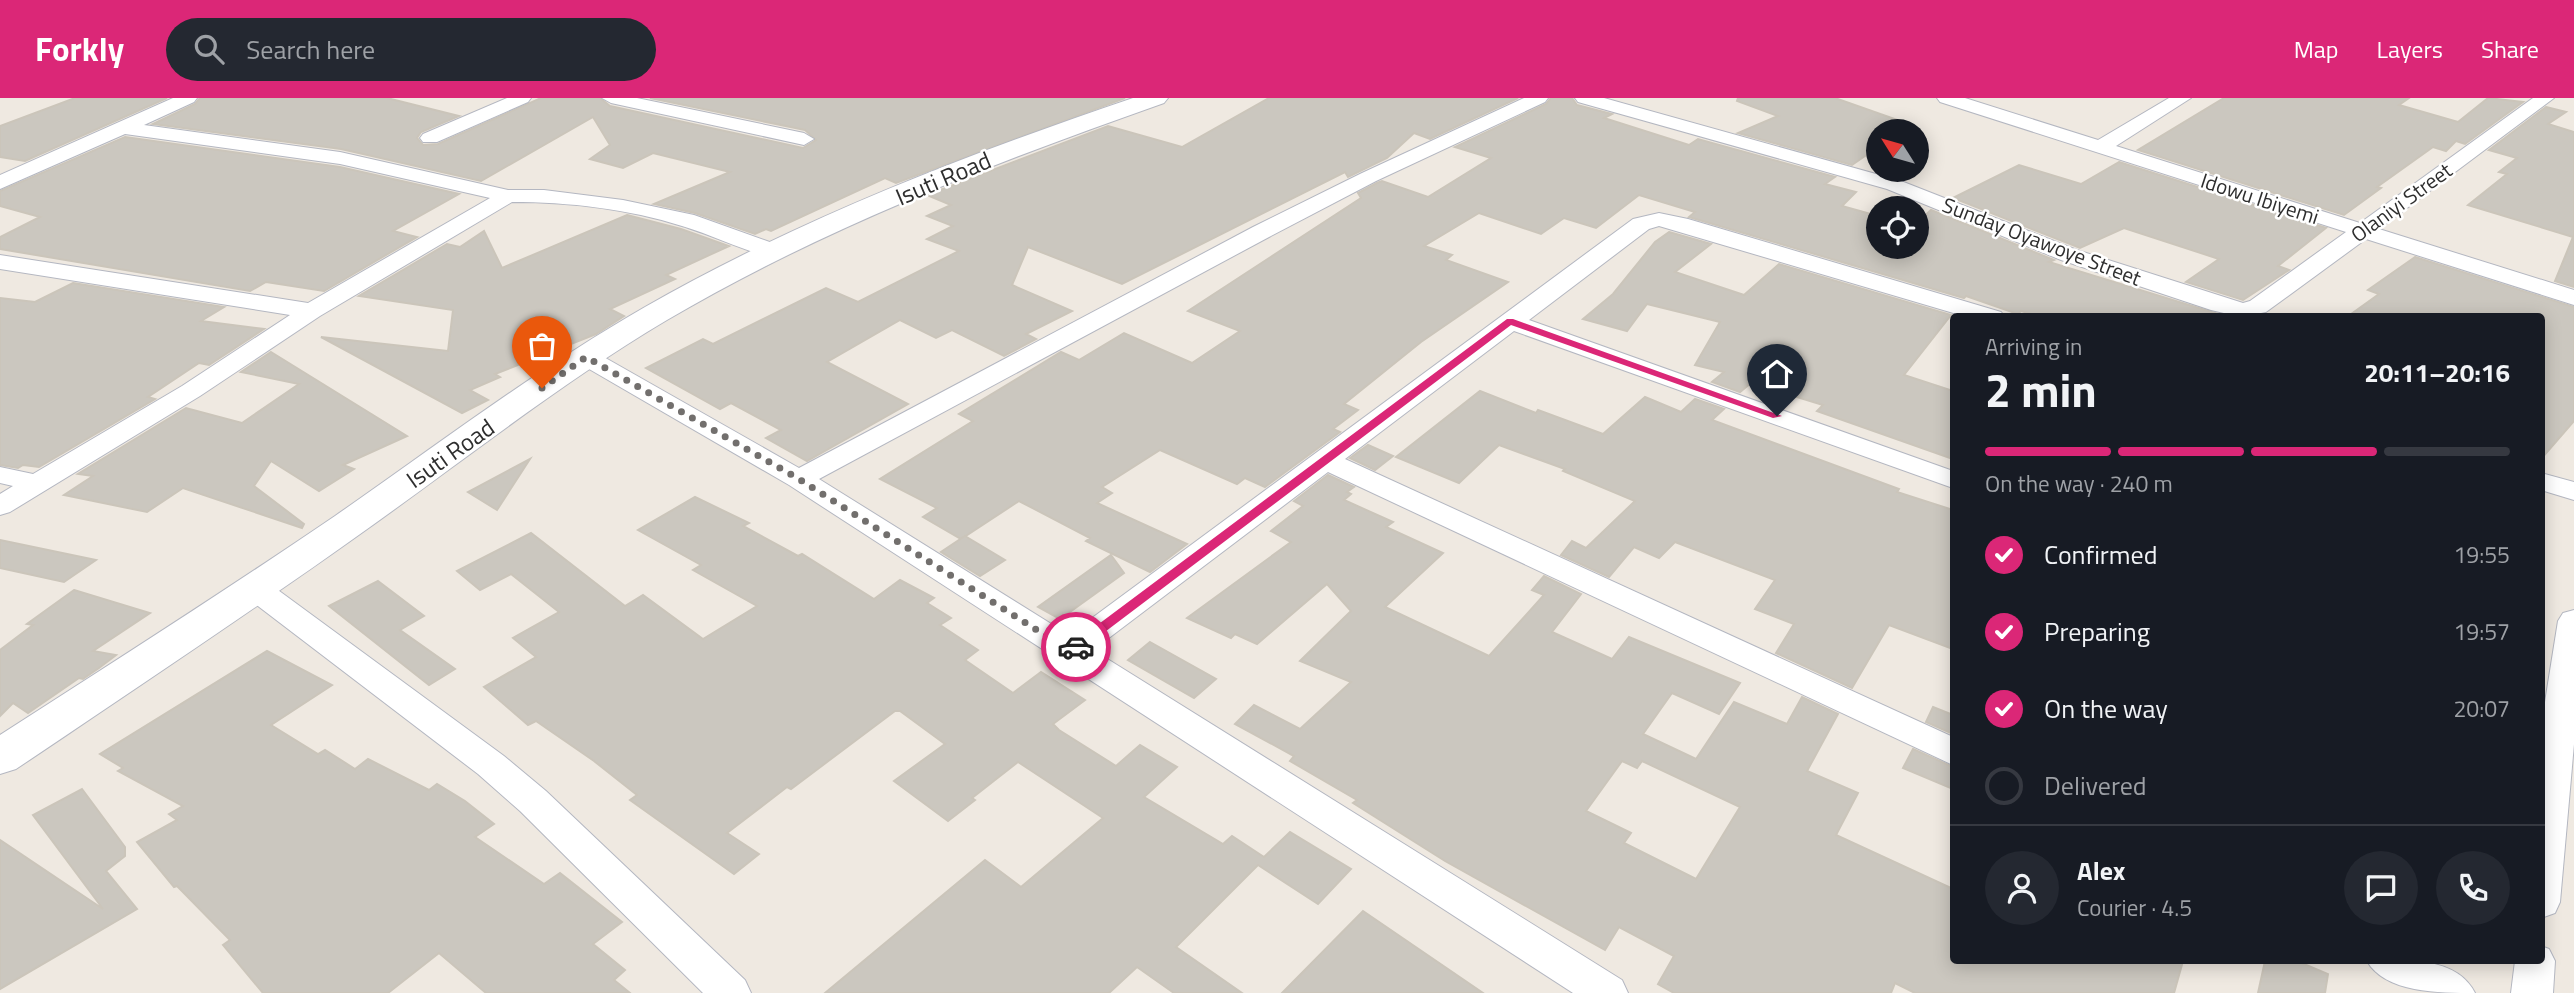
<!DOCTYPE html>
<meta charset="utf-8">
<style>
:root{--surface:#171b24;--page:#242831;--text:#f1f3f6;--muted:#9ea1a6;--line:#363941;--accent:#db2777}
body{margin:0;font-family:"Titillium Web",sans-serif;background:var(--page);color:var(--text);height:100vh;display:flex;flex-direction:column;font-size:26px;white-space:nowrap}
*{box-sizing:border-box;margin:0}
p{font-size:23px;color:var(--muted)}
.icon{flex:none;width:38px;height:38px;fill:none;stroke:currentColor;stroke-width:2;stroke-linecap:round;stroke-linejoin:round}
.map{position:relative;flex:1;overflow:hidden}
.details{position:absolute;left:1950px;top:215px;width:595px;height:651px;display:flex;flex-direction:column;background:var(--surface);border-radius:7px;box-shadow:0 4px 18px #0003}
.details>*{flex:none}
.needle{width:46px;rotate:307deg}
.controls{position:absolute;left:1866px;top:21px;display:grid;gap:14px}
.controls a{display:grid;place-items:center;width:63px;height:63px;border-radius:50%;background:var(--surface);box-shadow:0 4px 18px #0003;font-size:35px}
.pin{position:absolute;display:grid;place-items:center;width:60px;height:60px;color:#fff;margin:-72px -30px;border-radius:50% 50% 50% 0;rotate:-45deg;box-shadow:0 0 7px #0007}
.pin .icon{rotate:45deg}
.courier{position:absolute;display:grid;place-items:center;width:70px;height:70px;margin:-35px;border:5px solid #db2777;border-radius:50%;background:#fff;color:#222;box-shadow:0 2px 9px #0007}
.head em{font-style:normal;font-weight:700}
.head div{display:flex;flex-direction:column-reverse}
.head{display:flex;align-items:center;justify-content:space-between;height:119px;padding:0 35px}
h1{font-size:46px;font-weight:700;line-height:52px}
.bar{display:grid;grid-template-columns:repeat(4,1fr);gap:10px 7px;align-content:center;height:84px;padding:0 35px}
.bar i{height:9px;border-radius:5px;background:var(--line)}
.bar .current{background:var(--accent)}
.bar p{grid-column:span 4}
.line{display:flex;align-items:center;gap:18px;padding:0 35px;border-top:2px solid var(--line)}
.line div{flex:1}
.round{display:grid;place-items:center;flex:none;width:74px;height:74px;border-radius:37px;background:var(--page)}
ol{padding:0 35px;list-style:none}
li{display:flex;align-items:center;gap:21px;height:77px}
li p{margin-inline-start:auto}
li .icon{padding:7px;border-radius:50%;background:var(--accent);color:#fff;stroke-width:4}
li:last-child{color:var(--muted)}
li i{width:38px;height:38px;border:4px solid var(--line);border-radius:50%}
header{display:flex;align-items:center;gap:42px;box-sizing:border-box;height:98px;padding:0 35px;background:var(--accent);color:#fff}
header strong{font-size:33px}
nav{display:flex;gap:38px;margin-inline-start:auto;font-size:24px}
.search{width:490px;height:63px;background:var(--page);display:flex;align-items:center;gap:18px;box-sizing:border-box;padding:0 24px;border-radius:38px;color:var(--muted);font-size:26px}
.map>svg:first-child{display:block}
.building{fill:#cbc7bf;stroke:#cbc5ba;stroke-width:2;fill-rule:evenodd}
.lines{fill:none;stroke-linecap:round;stroke-linejoin:round}
.street-casing{stroke:#b4b7c1;stroke-width:2}
.secondary-casing{stroke:#b4b7c1;stroke-width:2}
.street{fill:#fff;fill-rule:evenodd}
.secondary{fill:#fff;fill-rule:evenodd}
.route{fill:#db2777}
.done{stroke:#726f6d;stroke-width:7;stroke-dasharray:0 12.6}
.labels{text-anchor:middle;dominant-baseline:central;stroke-width:5;stroke-linejoin:round;paint-order:stroke}
.far-street-label{font-size:21px;fill:#2e2e2e;stroke:#fff}
.street-label{font-size:24px;fill:#2e2e2e;stroke:#fff}
</style>
<header>
<strong>Forkly</strong>
<div class="search"><svg class="icon" aria-label="search" viewBox="0 0 24 24"><circle cx="10" cy="10" r="6"/><path d="M15 15l6 6"/></svg>Search here</div>
<nav><a>Map</a><a>Layers</a><a>Share</a></nav>
</header>
<div class="map">
<svg width="2574" height="895" viewBox="0 0 2574 895">
<rect width="100%" height="100%" fill="#efe9e1"/>
<!-- building -->
<g class="building">
<path d="M75,0H167L25,63L0,59V28Z"/>
<path d="M200,0H387L459,18L421,34L417,40L423,47L438,46L541,0H600L610,8L803,50L816,42L805,32L650,0H1125L896,85L885,80L771,133L766,131L755,136L695,115L654,106L730,74L653,55L623,70L590,61L610,47L593,19L481,83L341,51L153,26L195,6Z"/>
<path d="M1269,0H1518L1430,41L1414,35L1387,60L1348,79L1345,74L1122,186L1028,149L1012,187L1072,213L1026,236L1036,241L1004,258L952,232L936,240L900,222L827,264L908,306L807,363L766,340L781,332L731,305L720,311L646,270L703,241L713,246L826,190L858,204L959,153L927,141L953,128L927,118L951,107L927,97L1108,28L1182,49Z"/>
<path d="M1551,0H1572L1577,7L1612,16L1604,20L1689,47L1698,41L1835,79L1825,86L1856,94L1842,108L1878,118V149H1916V126L1931,112L2054,162L2049,164L2228,219H2041L2021,213L2018,216L1966,198L1964,200L1689,119L1695,114L1639,97L1596,130L1564,120L1541,136L1479,115L1424,148L1452,157L1446,162L1508,184L1421,244L1344,306L1358,312L1333,331L1340,334L1265,389L1245,380L1237,386L1160,352L1102,389L1112,395L1097,405L1187,446L1150,474L1086,443L1090,440L1019,403L961,441L923,419L937,410L880,381L973,323L959,316L1061,254L1079,262L1124,235L1192,265L1240,233L1188,213L1361,100L1358,95L1377,85L1382,83L1428,99L1491,60L1455,49L1546,6Z"/>
<path d="M1738,0H1835L1909,26L1899,33H1878V49L1852,67L1738,35L1778,18L1737,3Z"/>
<path d="M2224,0H2409L2399,7L2458,24L2488,0L2523,4L2465,46L2456,43L2446,53L2433,49L2377,89L2381,90L2344,117L2138,52Z"/>
<path d="M2546,9L2566,14L2548,26L2574,34V189L2555,183L2573,139L2468,107L2507,76L2499,74L2517,60L2489,52Z"/>
<path d="M125,39L340,69L459,96L393,133L417,139L324,193L266,184L250,193L0,151V139L40,119L0,108V93Z"/>
<path d="M2119,64L2326,130L2278,168L2289,172L2243,202L2186,184L2219,161L2124,130L2080,150L1953,100L2019,67L2081,86Z"/>
<path d="M627,117L681,131L729,148L666,177L675,181L610,211L624,218L596,236L495,276L500,279L470,292L488,302L462,315L321,239L448,253L453,212L359,198L447,146L460,149L484,133L502,170Z"/>
<path d="M1669,134L1711,146L1675,174L1744,197L1779,166L1951,217L1904,277L1953,293V361L1817,313L1823,307L1751,285L1740,294L1712,284L1724,274L1695,267L1720,224L1647,206L1627,233L1583,221L1613,196L1655,144Z"/>
<path d="M2415,159L2574,209V323L2541,361V219H2347L2379,196L2368,192Z"/>
<path d="M73,185L224,209L201,223L264,231L209,267L199,265L148,299L155,301L39,369L23,367L18,370L0,367V200L35,204Z"/>
<path d="M271,254L407,338L343,367L354,371L319,393L271,363L254,388L304,426L302,430L183,390L147,414L64,397L93,378L78,376L186,310L242,325L299,286L241,274Z"/>
<path d="M1480,293L1536,315L1538,312L1603,336L1645,299L1681,314L1695,301L1724,311L1712,322L1899,391L1897,394L1953,412V551L1889,527L1852,590L1776,555L1794,526L1755,511L1775,482L1675,444L1659,460L1634,449L1609,479L1561,457L1572,443L1586,450L1635,403L1563,373L1565,371L1499,347L1459,385L1396,359Z"/>
<path d="M1368,347L1393,358L1375,372L1350,360Z"/>
<path d="M530,361L497,412L468,394Z"/>
<path d="M1328,377L1354,389L1347,394L1351,396L1344,402L1393,424L1386,429L1443,455L1385,509L1489,558L1544,497L1532,492L1544,478L1581,496L1552,534L1612,561L1629,539L1740,585L1719,616L1672,595L1643,636L1696,661L1734,604L1787,626L1802,599L1838,616L1807,673L1858,695L1836,737L1953,791V863H2183L2174,895H1915L1895,885L1891,895H1674L1658,886L1674,858L1619,829L1605,852L1445,763L1353,705L1357,702L1290,663L1294,658L1235,626L1254,607L1300,631L1351,584L1300,563L1351,513L1327,486L1257,546L1235,536L1231,540L1187,520L1291,444L1271,433L1303,408L1294,403ZM1622,663L1637,670L1642,663L1740,709L1696,781L1624,745L1631,735L1586,713Z"/>
<path d="M695,399L749,425L743,428L798,458L802,456L874,501L900,482L934,500L927,505L951,520L940,527L978,552L965,562L1013,595L1041,574L1085,602L1053,626L1059,632L1116,668L1140,647L1177,669L1144,699L1223,746L1232,738L1264,759L1290,734L1351,771L1318,806L1258,767L1176,849L1242,895H1174L1137,869L1109,895H825L985,762L1021,789L1103,720L1018,664L972,700L975,702L948,723L894,683L945,646L900,613H895L791,691L787,689L727,735L759,756L734,776L630,702L637,697L594,663L536,623L528,627L484,589L536,559L513,540L559,514L511,476L480,492L457,473L531,435L625,508L643,497L703,541L757,508L693,472L701,467L638,432Z"/>
<path d="M965,438L1005,462L980,478L941,454Z"/>
<path d="M0,442L96,462L64,484L0,470Z"/>
<path d="M1111,457L1124,475L1060,521L1038,509Z"/>
<path d="M378,483L424,518L400,532L455,571L429,587L329,508Z"/>
<path d="M74,492L150,515L93,553L116,557L99,570L83,581L79,580L28,615L13,605L0,618V552L33,527L27,526Z"/>
<path d="M1150,544L1159,549L1216,581L1194,600L1128,562Z"/>
<path d="M267,553L332,587L271,627L318,656L325,652L355,671L368,661L429,692L437,686L465,703L494,726L475,739L544,786L560,775L622,824L593,846L625,872L614,882L630,895H486L439,855L388,895H263L223,847L230,842L177,788L174,789L137,744L177,722L169,716L183,708L118,673L123,670L100,656Z"/>
<path d="M1933,609L1953,617V636L1926,624Z"/>
<path d="M1913,651L1953,669V691L1903,670Z"/>
<path d="M82,691L125,749V758L106,773L137,811L0,891V742L103,811L33,717Z"/>
<path d="M1363,813L1483,895H1282Z"/>
<path d="M2265,863H2297L2328,876L2325,895H2258Z"/>
</g>
<g class="lines">
<defs>
<g id="street">
<path d="M173,0H197L194,4L144,27L340,54L508,92H544L623,102L694,117L781,148L784,153L781,158L773,160C742,152 712,137 682,128C629,111 568,104 512,104L320,218L200,298L10,414L0,417V396L13,388L0,385V369L33,376L182,288L290,217L0,171V157L308,205L490,100L340,66L125,36L0,91V77Z"/>
<path d="M507,0H531L528,4L437,44H423L420,40L423,36Z"/>
<path d="M602,0H637L804,35L814,41L804,47L611,5Z"/>
<path d="M1524,0H1548L1545,4L1376,83L1269,139L819,381L1069,537L1633,121L1659,115L1688,121L2001,214L2005,219H1967L1659,128L1649,131L1529,222L1953,373V390L1514,233L1345,361L1953,639V667L1328,374L1093,552L1622,882L1628,895H1573L789,387L577,264L574,259L577,254L586,252L595,254L799,370L1253,129L1362,75Z"/>
<path d="M1575,0H1604L1901,83L2077,152L2243,205L2250,203L2346,134L1940,4L1937,0H1965L2098,42L2169,0H2191L2116,48L2360,125L2533,0H2554L2379,131L2574,192V207L2366,141L2266,214L2241,219L2211,212L2061,162L1887,91L1578,4Z"/>
<path d="M2541,375L2574,384V402L2541,392Z"/>
<path d="M256,481L267,484L504,658L546,693L745,882L751,895H703L520,713L478,676L245,498L241,491L245,484Z"/>
<path d="M2574,512V646L2560,804L2555,815L2541,820V629L2558,523L2563,515Z"/>
<path d="M2541,848L2549,851L2555,863L2553,895H2511L2515,863H2541Z"/>
<path d="M2367,863C2402,861 2457,858 2475,895C2439,895 2385,895 2367,863Z"/>
</g>
<path id="secondary" d="M1133,0H1168L1164,5C994,65 823,130 667,222C564,283 468,359 370,429C254,512 135,591 16,671L0,676V637C112,565 225,493 335,418C437,347 537,271 645,209C799,121 966,57 1133,0Z"/>
</defs>
<!-- street casing -->
<use href="#street" class="street-casing"/>
<!-- secondary casing -->
<use href="#secondary" class="secondary-casing"/>
<!-- street -->
<use href="#street" class="street"/>
<!-- secondary -->
<use href="#secondary" class="secondary"/>
</g>
<!-- route -->
<path class="route" d="M1507,221H1513L1782,318L1773,320L1511,227L1081,552H1072V546Z"/>
<g class="lines">
<!-- done -->
<path class="done" d="M542,290L586,259L799,381L1070,553L1076,549"/>
</g>
<g class="labels">
<!-- far-street labels -->
<g class="far-street-label">
<text transform="translate(2260 100) rotate(18)">Idowu Ibiyemi</text>
<text transform="translate(2401 104) rotate(-36)">Olaniyi Street</text>
<text transform="translate(2042 143) rotate(21)">Sunday Oyawoye Street</text>
</g>
<!-- street labels -->
<g class="street-label">
<text transform="translate(943 80) rotate(-23)">Isuti Road</text>
<text transform="translate(450 355) rotate(-35)">Isuti Road</text>
</g>
</g>
</svg>
<div class="controls">
<a><svg class="needle" viewBox="-14 -14 28 28"><path d="M0-13l5 13h-10z" fill="#e53935"/><path d="M0 13l5-13h-10z" fill="#9ea1a6"/></svg></a>
<a><svg class="icon" aria-label="locate" viewBox="0 0 24 24"><circle cx="12" cy="12" r="6"/><path d="M12 2v4M12 18v4M2 12h4M18 12h4"/></svg></a>
</div>
<div class="pin" style="left:542px;top:290px;background:#ea580c"><svg class="icon" aria-label="bag" viewBox="0 0 24 24"><path d="M5 8h14l-1 12H6zM9 8a3 3 0 0 1 6 0"/></svg></div>
<div class="pin" style="left:1777px;top:318px;background:#1f2937"><svg class="icon" aria-label="home" viewBox="0 0 24 24"><path d="M3 11l9-7 9 7M6 9v11h12V9"/></svg></div>
<div class="courier" style="left:1076px;top:549px"><svg class="icon" aria-label="car" viewBox="0 0 24 24"><path d="M5 17H2v-5l4-1 3-4h7l3 4 3 1v5h-3M9 17h6M6 11h13"/><circle cx="7" cy="17" r="2"/><circle cx="17" cy="17" r="2"/></svg></div>
<section class="details">
<div class="head"><div><h1>2 min</h1><p>Arriving in</p></div><em>20:11–20:16</em></div>
<div class="bar"><i class="current"></i><i class="current"></i><i class="current"></i><i></i><p>On the way · 240 m</p></div>
<ol>
<li><svg class="icon" aria-label="check" viewBox="0 0 24 24"><path d="M5 12l5 5 9-10"/></svg>Confirmed<p>19:55</p></li>
<li><svg class="icon" aria-label="check" viewBox="0 0 24 24"><path d="M5 12l5 5 9-10"/></svg>Preparing<p>19:57</p></li>
<li><svg class="icon" aria-label="check" viewBox="0 0 24 24"><path d="M5 12l5 5 9-10"/></svg>On the way<p>20:07</p></li>
<li><i></i>Delivered</li>
</ol>
<div class="line" style="height:126px"><a class="round"><svg class="icon" aria-label="person" viewBox="0 0 24 24"><circle cx="12" cy="8" r="4"/><path d="M4 21q1-7 8-7t8 7"/></svg></a><div><b>Alex</b><p>Courier · 4.5</p></div><a class="round"><svg class="icon" aria-label="chat" viewBox="0 0 24 24"><path d="M4 5h16v11H9l-5 4z"/></svg></a><a class="round"><svg class="icon" aria-label="phone" viewBox="0 0 24 24"><path d="M5 4h4l2 5-3 2q2 4 5 5l2-3 5 2v4C11 20 4 13 5 4z"/></svg></a></div>
</section>
</div>
